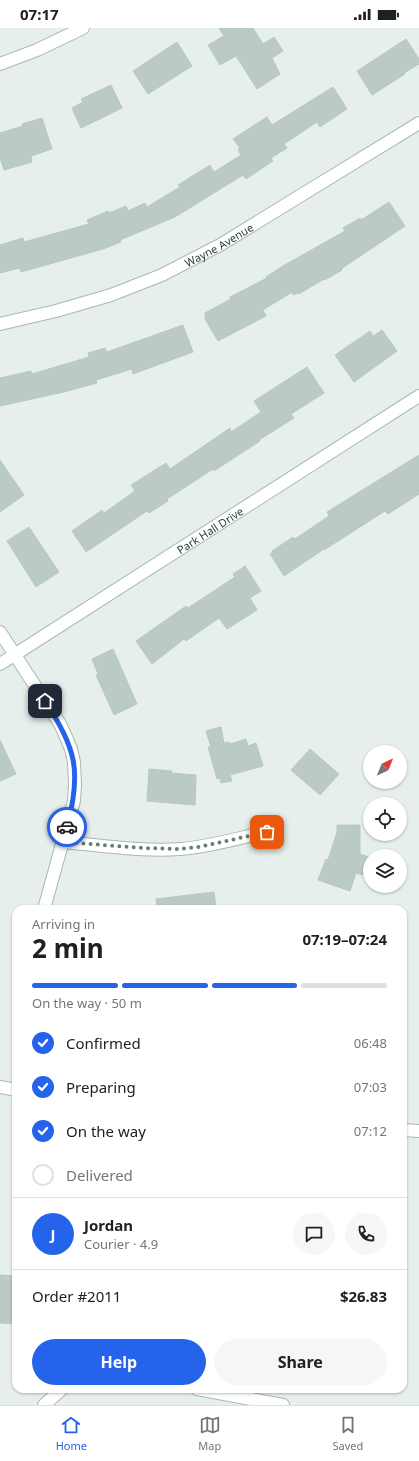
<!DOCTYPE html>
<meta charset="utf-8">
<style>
:root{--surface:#fff;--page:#f6f6f6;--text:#202124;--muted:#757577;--line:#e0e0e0;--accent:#2563eb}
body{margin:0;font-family:"Noto Sans",sans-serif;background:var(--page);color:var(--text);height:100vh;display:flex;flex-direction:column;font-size:15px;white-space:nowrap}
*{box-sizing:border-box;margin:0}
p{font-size:13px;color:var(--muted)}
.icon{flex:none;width:22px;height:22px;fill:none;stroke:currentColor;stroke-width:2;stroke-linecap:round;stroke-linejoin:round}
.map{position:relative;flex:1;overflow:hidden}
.details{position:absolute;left:12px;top:877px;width:395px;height:488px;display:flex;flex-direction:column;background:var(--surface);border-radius:12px;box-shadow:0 1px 3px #0004}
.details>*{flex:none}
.needle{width:26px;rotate:43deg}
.tools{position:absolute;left:363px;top:717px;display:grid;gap:8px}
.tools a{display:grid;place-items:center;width:44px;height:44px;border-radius:50%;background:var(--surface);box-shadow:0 1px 3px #0004;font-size:20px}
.pin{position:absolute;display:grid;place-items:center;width:34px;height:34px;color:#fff;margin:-17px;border-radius:8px;box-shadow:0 2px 6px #0006}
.courier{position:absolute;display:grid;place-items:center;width:40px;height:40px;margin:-20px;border:3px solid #2563eb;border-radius:50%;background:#fff;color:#222;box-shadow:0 1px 5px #0007}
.head em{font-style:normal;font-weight:700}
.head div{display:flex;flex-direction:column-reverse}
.head{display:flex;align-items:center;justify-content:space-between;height:68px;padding:0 20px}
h1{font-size:26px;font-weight:700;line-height:30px}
.bar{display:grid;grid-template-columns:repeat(4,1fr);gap:6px 4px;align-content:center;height:48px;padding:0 20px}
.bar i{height:5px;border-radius:3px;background:var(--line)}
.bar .current{background:var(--accent)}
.bar p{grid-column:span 4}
.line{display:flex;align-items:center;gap:10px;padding:0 20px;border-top:1px solid var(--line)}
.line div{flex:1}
.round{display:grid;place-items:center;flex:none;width:42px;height:42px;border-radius:21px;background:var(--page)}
ol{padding:0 20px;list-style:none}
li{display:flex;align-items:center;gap:12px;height:44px}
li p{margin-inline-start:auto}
li .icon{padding:4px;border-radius:50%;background:var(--accent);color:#fff;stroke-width:4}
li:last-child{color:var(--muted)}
li i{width:22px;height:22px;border:2px solid var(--line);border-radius:50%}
.button{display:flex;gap:8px;margin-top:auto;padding:8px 20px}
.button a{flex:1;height:46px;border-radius:24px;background:var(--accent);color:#fff;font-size:16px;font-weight:700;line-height:46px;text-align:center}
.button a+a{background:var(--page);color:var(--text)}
.status{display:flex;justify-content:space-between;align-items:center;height:28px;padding:0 20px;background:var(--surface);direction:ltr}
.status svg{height:11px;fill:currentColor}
.tab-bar{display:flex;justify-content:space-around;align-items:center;height:56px;border-top:1px solid var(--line);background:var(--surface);font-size:11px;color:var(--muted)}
.tab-bar a{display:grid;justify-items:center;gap:2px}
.tab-bar .current{color:var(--accent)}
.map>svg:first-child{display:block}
.building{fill:#bbcac4;stroke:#b8c9c2}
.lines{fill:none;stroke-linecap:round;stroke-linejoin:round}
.minor-casing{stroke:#a8b8b2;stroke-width:14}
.tertiary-casing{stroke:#a8b8b2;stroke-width:14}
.minor{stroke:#fff;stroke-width:12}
.tertiary{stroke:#fff;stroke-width:12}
.done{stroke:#687f78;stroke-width:4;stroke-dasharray:0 7.2}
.route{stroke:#2563eb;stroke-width:5}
.labels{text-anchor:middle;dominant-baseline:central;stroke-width:3.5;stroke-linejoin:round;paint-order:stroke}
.street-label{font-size:11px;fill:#24423a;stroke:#f7fbf9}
</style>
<div class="status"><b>07:17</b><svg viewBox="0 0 49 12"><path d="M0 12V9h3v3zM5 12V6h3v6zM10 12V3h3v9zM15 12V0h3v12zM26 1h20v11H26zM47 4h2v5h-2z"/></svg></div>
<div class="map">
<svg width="419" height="1377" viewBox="0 0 419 1377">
<rect width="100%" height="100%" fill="#e6efeb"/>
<!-- building -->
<g class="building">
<path d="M219,0H253L263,16L274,9L283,23L272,30L280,46L257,61L236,28L220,37L208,17L224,8Z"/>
<path d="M406,11L419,31V36L404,45L405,46L372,67L357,43Z"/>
<path d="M177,14L192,38L148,66L133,43Z"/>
<path d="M111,57L122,80L81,100L72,80L83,74L81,71Z"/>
<path d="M333,59L347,81L320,99L317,94L284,116L287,120L271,130L273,133L246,151L243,147L175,189L120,212L121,214L103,221L21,244L20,240L0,245V217L23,210L24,214L89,196L87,192L108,183L109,185L126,178L128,183L145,175L147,179L180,159L178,157L210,137L214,144L241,127L238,122L240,120L233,111L267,89L272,97Z"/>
<path d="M42,90L52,121L31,128L32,134L4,142L0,130V105L23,98L22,96Z"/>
<path d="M389,174L405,198L341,241L342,242L325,252L324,251L299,266L298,265L293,267L292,264L263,282L266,288L218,313L205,291V285L231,271L230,269L267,250L266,249L283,238L345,203L343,200L360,190L361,192Z"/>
<path d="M183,297L193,324L133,346L132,341L96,352L97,355L64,364L0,378V350L31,343L32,346L89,329L88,325L105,320L107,324Z"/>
<path d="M382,302L397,323L354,354L335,327L370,303L373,308Z"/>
<path d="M307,339L324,365L291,386L294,390L259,412L260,413L214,443L213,441L167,471L168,473L149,485L147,483L86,524L72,503L102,482L104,485L135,463L131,457L166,435L170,441L230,400L231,404L261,384L254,373Z"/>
<path d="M419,427V466L388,486L385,483L324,522V521L284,548L270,526L273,524L272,523L293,509L295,511L298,509L329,488L327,484Z"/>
<path d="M0,432L24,467L0,484Z"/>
<path d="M29,499L59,544L36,559L7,513Z"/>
<path d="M245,538L261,563L250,570L257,582L227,601L219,590L186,613L184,611L152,636L136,613L186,578L188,580L235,549L233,546Z"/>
<path d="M113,621L137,676L114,687L96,647L98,646L92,631Z"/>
<path d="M221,699L224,715L229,714L230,716L246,711L248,718L256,715L263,738L230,747L232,753L221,755L220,750L217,751L208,719H211L206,703Z"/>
<path d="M0,712L16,746L0,753Z"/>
<path d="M310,721L339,746L320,767L291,742Z"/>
<path d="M149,741L172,743L171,745L196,747L195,777L147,773Z"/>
<path d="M337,797H360V826L369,829L362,847L356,845L350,863L318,852L326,831L328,832L337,804Z"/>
<path d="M214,864L216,881H157L156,871Z"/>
<path d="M0,1247L16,1248V1296L0,1295Z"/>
</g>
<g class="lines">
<defs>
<g id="minor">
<path id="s1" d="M0,296L56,283L111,267L162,247L220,217L419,95"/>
<path d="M0,604L60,696L66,709L71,721L74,734L75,757L74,773L44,881"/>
<path id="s2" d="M0,636L419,368"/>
<path d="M63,814C100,817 143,824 180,821C209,819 238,810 267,804"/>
<path d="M0,1059L16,1062"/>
<path d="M403,1102L419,1103"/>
<path d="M197,1361L283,1377"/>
<path d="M44,1377L62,1361"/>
</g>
<path id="tertiary" d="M0,36L37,22L83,0"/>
</defs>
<!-- minor casing -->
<use href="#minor" class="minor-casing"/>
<!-- tertiary casing -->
<use href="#tertiary" class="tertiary-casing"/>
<!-- minor -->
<use href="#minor" class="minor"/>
<!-- tertiary -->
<use href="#tertiary" class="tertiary"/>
</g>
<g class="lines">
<!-- done -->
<path class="done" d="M67,799L63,814L143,820L179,821L199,819L267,804"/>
<!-- route -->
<path class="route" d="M45,673C76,721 82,743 67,799"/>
</g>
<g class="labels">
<!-- street labels -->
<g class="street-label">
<text stroke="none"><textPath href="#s1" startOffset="234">Wayne Avenue</textPath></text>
<text stroke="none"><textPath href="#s2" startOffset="249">Park Hall Drive</textPath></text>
</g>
</g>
</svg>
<div class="tools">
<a><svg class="needle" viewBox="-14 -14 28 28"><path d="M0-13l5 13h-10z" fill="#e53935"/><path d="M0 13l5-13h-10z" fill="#757577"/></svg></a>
<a><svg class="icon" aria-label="locate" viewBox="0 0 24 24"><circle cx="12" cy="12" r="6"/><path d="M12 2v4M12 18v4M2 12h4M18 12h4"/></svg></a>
<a><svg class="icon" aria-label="layers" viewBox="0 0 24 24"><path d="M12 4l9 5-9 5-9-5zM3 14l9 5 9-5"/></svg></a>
</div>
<div class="pin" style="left:267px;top:804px;background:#ea580c"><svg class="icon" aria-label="bag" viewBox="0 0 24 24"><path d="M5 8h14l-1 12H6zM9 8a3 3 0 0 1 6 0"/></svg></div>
<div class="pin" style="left:45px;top:673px;background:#1f2937"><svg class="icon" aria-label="home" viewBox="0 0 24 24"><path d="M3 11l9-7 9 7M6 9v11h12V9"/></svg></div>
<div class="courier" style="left:67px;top:799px"><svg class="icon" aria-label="car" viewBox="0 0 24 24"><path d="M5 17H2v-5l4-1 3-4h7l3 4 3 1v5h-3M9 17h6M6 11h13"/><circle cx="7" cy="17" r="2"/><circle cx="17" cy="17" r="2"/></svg></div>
<section class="details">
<div class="head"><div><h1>2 min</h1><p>Arriving in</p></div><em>07:19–07:24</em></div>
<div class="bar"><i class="current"></i><i class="current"></i><i class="current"></i><i></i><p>On the way · 50 m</p></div>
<ol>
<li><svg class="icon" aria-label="check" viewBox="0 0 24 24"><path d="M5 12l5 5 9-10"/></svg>Confirmed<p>06:48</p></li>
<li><svg class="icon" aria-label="check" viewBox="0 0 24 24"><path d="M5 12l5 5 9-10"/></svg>Preparing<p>07:03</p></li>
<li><svg class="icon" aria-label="check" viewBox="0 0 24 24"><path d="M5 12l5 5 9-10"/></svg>On the way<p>07:12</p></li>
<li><i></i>Delivered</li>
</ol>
<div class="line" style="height:72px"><b class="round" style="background:var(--accent);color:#fff">J</b><div><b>Jordan</b><p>Courier · 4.9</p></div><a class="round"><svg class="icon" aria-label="chat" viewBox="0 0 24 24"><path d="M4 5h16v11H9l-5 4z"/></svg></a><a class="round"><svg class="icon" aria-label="phone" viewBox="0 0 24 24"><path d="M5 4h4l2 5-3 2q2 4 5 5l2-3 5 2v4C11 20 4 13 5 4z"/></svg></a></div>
<div class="line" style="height:52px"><div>Order #2011</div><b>$26.83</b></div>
<div class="button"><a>Help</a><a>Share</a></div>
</section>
</div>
<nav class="tab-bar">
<a class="current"><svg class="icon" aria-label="home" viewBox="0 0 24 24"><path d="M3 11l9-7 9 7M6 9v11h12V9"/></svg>Home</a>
<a><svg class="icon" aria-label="map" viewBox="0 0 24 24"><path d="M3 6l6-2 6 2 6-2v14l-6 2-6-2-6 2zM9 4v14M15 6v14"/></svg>Map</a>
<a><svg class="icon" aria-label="saved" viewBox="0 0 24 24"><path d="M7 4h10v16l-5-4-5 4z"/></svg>Saved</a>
</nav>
